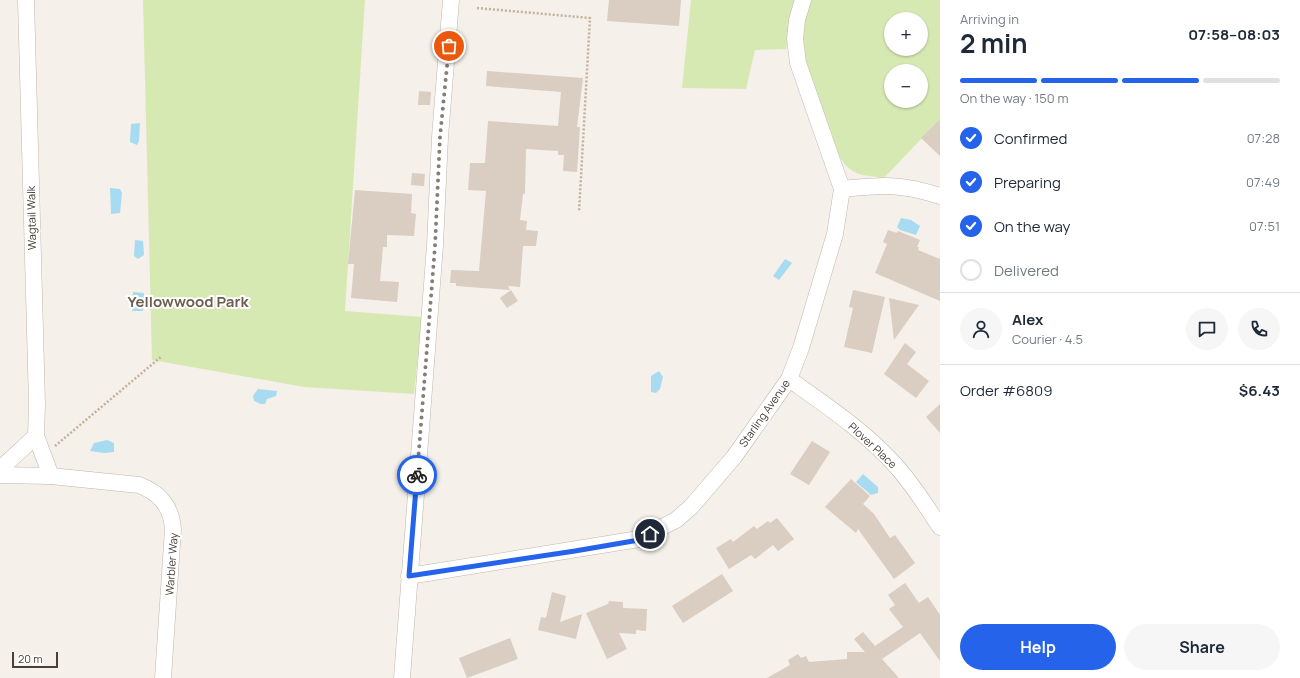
<!DOCTYPE html>
<meta charset="utf-8">
<style>
:root{--surface:#fff;--page:#f6f6f7;--text:#1f2937;--muted:#747a83;--line:#e0e1e3;--accent:#2563eb}
body{margin:0;font-family:Manrope,sans-serif;background:var(--page);color:var(--text);height:100vh;display:flex;flex-direction:column;font-size:15px;white-space:nowrap}
*{box-sizing:border-box;margin:0}
p{font-size:13px;color:var(--muted)}
.icon{flex:none;width:22px;height:22px;fill:none;stroke:currentColor;stroke-width:2;stroke-linecap:round;stroke-linejoin:round}
.map{position:relative;flex:1;overflow:hidden}
.sheet{display:flex;flex-direction:column;background:var(--surface);width:360px}
.sheet>*{flex:none}
.tools{position:absolute;left:884px;top:12px;display:grid;gap:8px}
.tools a{display:grid;place-items:center;width:44px;height:44px;border-radius:50%;background:var(--surface);box-shadow:0 1px 3px #0004;font-size:20px}
.scale{position:absolute;left:12px;bottom:10px;width:46px;box-sizing:border-box;padding-left:4px;border:2px solid #494038;border-top:0;font-size:11px;line-height:14px;white-space:nowrap;color:#494038;-webkit-text-stroke:3px #fff;paint-order:stroke}
.pin{position:absolute;display:grid;place-items:center;width:34px;height:34px;color:#fff;margin:-17px;border:2px solid #fff;border-radius:50%;box-shadow:0 1px 4px #0007}
.courier{position:absolute;display:grid;place-items:center;width:40px;height:40px;margin:-20px;border:3px solid #2563eb;border-radius:50%;background:#fff;color:#222;box-shadow:0 1px 5px #0007}
.head em{font-style:normal;font-weight:700}
.head div{display:flex;flex-direction:column-reverse}
.head{display:flex;align-items:center;justify-content:space-between;height:68px;padding:0 20px}
h1{font-size:26px;font-weight:700;line-height:30px}
.bar{display:grid;grid-template-columns:repeat(4,1fr);gap:6px 4px;align-content:center;height:48px;padding:0 20px}
.bar i{height:5px;border-radius:3px;background:var(--line)}
.bar .selected{background:var(--accent)}
.bar p{grid-column:span 4}
.line{display:flex;align-items:center;gap:10px;padding:0 20px;border-top:1px solid var(--line)}
.line div{flex:1}
.round{display:grid;place-items:center;flex:none;width:42px;height:42px;border-radius:21px;background:var(--page)}
ol{padding:0 20px;list-style:none}
li{display:flex;align-items:center;gap:12px;height:44px}
li p{margin-inline-start:auto}
li .icon{padding:4px;border-radius:50%;background:var(--accent);color:#fff;stroke-width:4}
li:last-child{color:var(--muted)}
li i{width:22px;height:22px;border:2px solid var(--line);border-radius:50%}
.button{display:flex;gap:8px;margin-top:auto;padding:8px 20px}
.button a{flex:1;height:46px;border-radius:24px;background:var(--accent);color:#fff;font-size:16px;font-weight:700;line-height:46px;text-align:center}
.button a+a{background:var(--page);color:var(--text)}
main{display:flex;flex:1;min-height:0}
.map>svg:first-child{display:block}
.green{fill:#d7e9b3;fill-rule:evenodd}
.water{fill:#a7dbf1}
.building{fill:#dacdc2}
.lines{fill:none;stroke-linecap:round;stroke-linejoin:round}
.minor-casing{stroke:#c1b7ac;stroke-width:17}
.path{stroke:#c2b19d;stroke-width:2.5;stroke-dasharray:2 2;stroke-linecap:butt}
.minor{stroke:#fff;stroke-width:16}
.done{stroke:#857e76;stroke-width:4;stroke-dasharray:0 7.2}
.route{stroke:#2563eb;stroke-width:5}
.labels{text-anchor:middle;dominant-baseline:central;stroke-width:4;stroke-linejoin:round;paint-order:stroke}
.street-label{font-size:11px;fill:#494038;stroke:#fff}
.district-label{font-size:15px;font-weight:bold;fill:#6c5d4f;stroke:#fff}
</style>
<main>
<div class="map">
<svg width="940" height="678" viewBox="0 0 940 678">
<rect width="100%" height="100%" fill="#f5f0ea"/>
<!-- green -->
<g class="green">
<path d="M143,0H365L345,311L422,317L414,394L304,387L152,360Z"/>
<path d="M691,0H795L786,49L755,50L746,89L682,88Z"/>
<path d="M808,0H940V119L884,178C862,175 851,176 839,156L805,62L802,26ZM891,19H921V49H891ZM891,71H921V101H891Z"/>
</g>
<!-- water -->
<g class="water">
<path d="M140,123L139,141L137,145L130,142L131,124Z"/>
<path d="M110,188L120,189L122,193L120,213L111,214Z"/>
<path d="M901,218L911,220L920,226L916,235L900,230L897,227Z"/>
<path d="M135,240L143,241L144,255L138,259L134,256Z"/>
<path d="M785,259L792,263L779,280L773,276Z"/>
<path d="M133,292L144,293L143,311H132Z"/>
<path d="M659,371L663,377L660,389L656,393L651,392V376Z"/>
<path d="M258,389L277,391L276,396L267,399L265,404H261L254,401L253,396Z"/>
<path d="M107,440L114,443V452L104,453L90,451L94,443Z"/>
<path d="M863,474L878,487V493L871,495L856,482Z"/>
</g>
<!-- building -->
<g class="building">
<path d="M609,0H681L679,26L607,21Z"/>
<path d="M487,71L583,78L577,127H580L577,172L563,171L564,155H558V151L526,149L525,194H523L520,220L527,221L526,230L538,231L536,246H523L520,287L508,286L510,290L456,286V283H450L451,270L479,271L486,191L468,190L470,163H485L488,121L558,126L561,92L486,86Z"/>
<path d="M419,91L431,92L430,105H418Z"/>
<path d="M940,119V156L921,138Z"/>
<path d="M412,173L425,174L424,186L411,185Z"/>
<path d="M355,190L412,194L411,213L416,214L414,236L387,235V247H383L380,281L399,282L397,302L351,298L354,264H348Z"/>
<path d="M888,230L897,233L898,231L920,240L917,247H919L918,250L940,259V301L875,273L887,244L883,242Z"/>
<path d="M511,290L518,301L507,308L500,298Z"/>
<path d="M853,290L885,297L872,353L844,347L853,308L849,307Z"/>
<path d="M889,298L919,305L894,340Z"/>
<path d="M905,343L916,352L907,364L929,381L916,398L884,374Z"/>
<path d="M940,404V433L926,417Z"/>
<path d="M812,441L830,452L809,485L790,474Z"/>
<path d="M851,479L870,496L863,504L874,514L890,538L895,535L915,563L894,579L858,529L856,533L825,507Z"/>
<path d="M777,518L794,539L778,551L773,545L755,559L751,555L729,569L716,548L731,539L733,542L754,526L757,529L768,521L770,523Z"/>
<path d="M722,574L733,591L683,623L672,606Z"/>
<path d="M905,583L919,603L928,597L940,615V661L920,633L882,659L899,678H767L790,665L788,660L798,654L801,658L806,656L809,662L847,659V652H865L854,639L863,632L875,646L903,627L889,609L895,605L888,595Z"/>
<path d="M552,592L566,596L560,622L582,614L576,639L538,630L541,617L546,618Z"/>
<path d="M609,601L623,602V608L647,609L646,631L636,630V634L619,633L627,649L607,659L586,613L608,604Z"/>
<path d="M510,638L518,659L467,678L459,658Z"/>
</g>
<g class="lines">
<defs>
<g id="minor">
<path d="M26,0L37,404L36,436L51,476"/>
<path d="M842,189C883,185 900,183 940,196"/>
<path d="M789,379C827,406 866,432 897,467C913,485 927,507 940,527"/>
<path d="M0,469L36,436"/>
<path d="M0,475L51,476L139,485C160,493 171,506 173,529L163,678"/>
<path d="M409,576L639,539L676,520L691,507L734,457L789,379L801,348L835,234L842,189L798,63L795,39L797,20L803,0"/>
<path d="M402,678L435,245L440,137L451,0"/>
</g>
</defs>
<!-- minor casing -->
<use href="#minor" class="minor-casing"/>
<!-- path -->
<g class="path">
<path d="M477,8L590,18L579,212"/>
<path d="M55,446L162,356"/>
</g>
<!-- minor -->
<use href="#minor" class="minor"/>
</g>
<g class="lines">
<!-- done -->
<path class="done" d="M417,475L435,246L440,137L449,46"/>
<!-- route -->
<path class="route" d="M417,475L409,576L575,551L639,540L650,534"/>
</g>
<g class="labels">
<!-- street labels -->
<g class="street-label">
<text transform="translate(31 218) rotate(-91)">Wagtail Walk</text>
<text transform="translate(764 413) rotate(-55)">Starling Avenue</text>
<text transform="translate(873 445) rotate(43)">Plover Place</text>
<text transform="translate(171 564) rotate(-86)">Warbler Way</text>
</g>
<!-- district labels -->
<g class="district-label">
<text x="188" y="301">Yellowwood Park</text>
</g>
</g>
</svg>
<div class="tools">
<a>+</a>
<a>−</a>
</div>
<div class="scale">20 m</div>
<div class="pin" style="left:449px;top:46px;background:#ea580c"><svg class="icon" aria-label="bag" viewBox="0 0 24 24"><path d="M5 8h14l-1 12H6zM9 8a3 3 0 0 1 6 0"/></svg></div>
<div class="pin" style="left:650px;top:534px;background:#1f2937"><svg class="icon" aria-label="home" viewBox="0 0 24 24"><path d="M3 11l9-7 9 7M6 9v11h12V9"/></svg></div>
<div class="courier" style="left:417px;top:475px"><svg class="icon" aria-label="bike" viewBox="0 0 24 24"><circle cx="6" cy="16" r="4"/><circle cx="18" cy="16" r="4"/><path d="M6 16l4-8h5l3 8M10 8l3 8H6M13 5h3"/></svg></div>
</div>
<section class="sheet">
<div class="head"><div><h1>2 min</h1><p>Arriving in</p></div><em>07:58–08:03</em></div>
<div class="bar"><i class="selected"></i><i class="selected"></i><i class="selected"></i><i></i><p>On the way · 150 m</p></div>
<ol>
<li><svg class="icon" aria-label="check" viewBox="0 0 24 24"><path d="M5 12l5 5 9-10"/></svg>Confirmed<p>07:28</p></li>
<li><svg class="icon" aria-label="check" viewBox="0 0 24 24"><path d="M5 12l5 5 9-10"/></svg>Preparing<p>07:49</p></li>
<li><svg class="icon" aria-label="check" viewBox="0 0 24 24"><path d="M5 12l5 5 9-10"/></svg>On the way<p>07:51</p></li>
<li><i></i>Delivered</li>
</ol>
<div class="line" style="height:72px"><a class="round"><svg class="icon" aria-label="person" viewBox="0 0 24 24"><circle cx="12" cy="8" r="4"/><path d="M4 21q1-7 8-7t8 7"/></svg></a><div><b>Alex</b><p>Courier · 4.5</p></div><a class="round"><svg class="icon" aria-label="chat" viewBox="0 0 24 24"><path d="M4 5h16v11H9l-5 4z"/></svg></a><a class="round"><svg class="icon" aria-label="phone" viewBox="0 0 24 24"><path d="M5 4h4l2 5-3 2q2 4 5 5l2-3 5 2v4C11 20 4 13 5 4z"/></svg></a></div>
<div class="line" style="height:52px"><div>Order #6809</div><b>$6.43</b></div>
<div class="button"><a>Help</a><a>Share</a></div>
</section>
</main>
